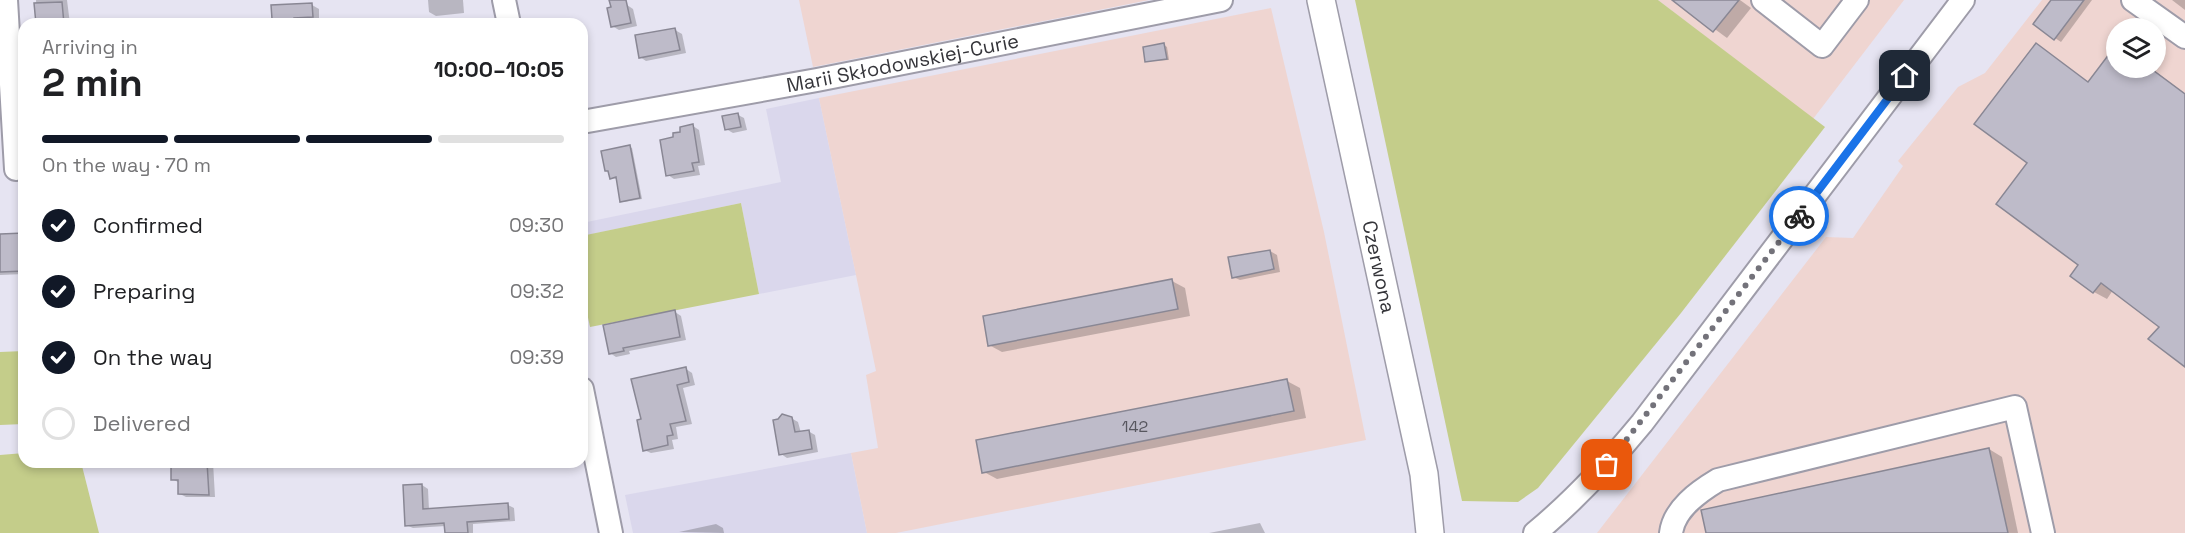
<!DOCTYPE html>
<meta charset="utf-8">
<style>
:root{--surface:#fff;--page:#f6f6f6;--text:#202124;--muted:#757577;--line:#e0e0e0;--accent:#111827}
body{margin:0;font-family:"Space Grotesk",sans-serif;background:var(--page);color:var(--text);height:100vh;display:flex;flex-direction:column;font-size:22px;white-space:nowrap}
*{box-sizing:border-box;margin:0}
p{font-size:20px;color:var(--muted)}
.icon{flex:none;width:33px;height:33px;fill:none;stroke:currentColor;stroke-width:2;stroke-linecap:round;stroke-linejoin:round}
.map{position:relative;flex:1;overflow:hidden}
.details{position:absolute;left:18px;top:18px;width:570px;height:450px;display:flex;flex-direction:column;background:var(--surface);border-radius:18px;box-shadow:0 3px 9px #0003}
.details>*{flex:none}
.controls{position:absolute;left:2106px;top:18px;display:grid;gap:12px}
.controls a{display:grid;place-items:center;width:60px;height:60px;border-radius:50%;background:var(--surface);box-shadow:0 3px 9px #0003;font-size:30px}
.pin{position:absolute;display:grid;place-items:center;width:51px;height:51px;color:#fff;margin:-26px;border-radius:12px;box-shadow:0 3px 9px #0006}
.courier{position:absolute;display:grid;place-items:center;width:60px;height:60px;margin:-30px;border:4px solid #1a73e8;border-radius:50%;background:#fff;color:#222;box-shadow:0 2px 8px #0007}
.head em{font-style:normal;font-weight:700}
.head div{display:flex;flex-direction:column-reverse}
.head{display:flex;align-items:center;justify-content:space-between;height:102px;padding:0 24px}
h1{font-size:39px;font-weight:700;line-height:45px}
.bar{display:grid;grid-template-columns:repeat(4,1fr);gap:9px 6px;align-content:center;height:72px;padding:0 24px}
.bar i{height:8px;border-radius:4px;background:var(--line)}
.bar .on{background:var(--accent)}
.bar p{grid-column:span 4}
ol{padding:0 24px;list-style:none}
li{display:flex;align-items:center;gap:18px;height:66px}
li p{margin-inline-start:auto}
li .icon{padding:6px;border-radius:50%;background:var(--accent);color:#fff;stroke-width:4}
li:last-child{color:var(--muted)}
li i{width:33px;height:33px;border:3px solid var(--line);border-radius:50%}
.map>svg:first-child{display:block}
.built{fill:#dad7ec}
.industrial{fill:#efd5d1;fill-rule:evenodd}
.green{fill:#c4cd8a}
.shadow{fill:#0003}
.building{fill:#bebbc9;stroke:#898794;stroke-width:1.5}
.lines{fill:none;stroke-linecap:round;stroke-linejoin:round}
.minor-casing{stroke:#9e9ca9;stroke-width:26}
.major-casing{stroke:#9e9ca9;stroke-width:30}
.minor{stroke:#fff;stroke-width:22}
.major{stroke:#fff;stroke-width:27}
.done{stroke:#73727a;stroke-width:6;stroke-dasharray:0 10.8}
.route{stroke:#1a73e8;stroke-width:8}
.labels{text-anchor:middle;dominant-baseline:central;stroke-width:6;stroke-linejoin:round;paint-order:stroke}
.number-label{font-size:16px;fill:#57565e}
.street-label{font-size:20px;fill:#35353a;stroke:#e6e4f2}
</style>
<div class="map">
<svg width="2185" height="533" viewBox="0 0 2185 533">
<rect width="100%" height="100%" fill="#e6e4f2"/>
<!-- built -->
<g class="built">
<path d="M819,98L856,275L759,294L741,203L587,235L582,242V223L781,182L766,109Z"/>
<path d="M851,453L867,533H633L625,495Z"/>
</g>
<!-- industrial -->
<g class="industrial">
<path d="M799,0H1149L813,67Z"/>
<path d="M1658,0H1904L1813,119Z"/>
<path d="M2042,0H2185V533H1597L1826,237L1853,238L1903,166L1898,161L1958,87L1985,73ZM2116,28H2156V68H2116Z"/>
<path d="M1271,8L1324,232L1366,440L896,533H867L851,453L878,448L866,375L876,371L819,98Z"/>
</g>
<!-- green -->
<g class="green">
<path d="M1355,0H1658L1825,127L1681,313L1538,488L1518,502L1462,501Z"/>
<path d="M741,203L759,294L590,327L582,289V242L586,235Z"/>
<path d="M24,351V424L0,425V352Z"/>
<path d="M24,453V462H81L99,533H0V455Z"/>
</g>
<!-- shadow -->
<g class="shadow">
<path d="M36,0H67L70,24H37Z"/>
<path d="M428,0H463L464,13L436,16L429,12Z"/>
<path d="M1675,0H1740L1751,8L1727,38Z"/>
<path d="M2053,0H2092L2061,42L2055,38Z"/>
<path d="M2172,0H2185V10Z"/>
<path d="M312,5L319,9V20L282,24L274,18Z"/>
<path d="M627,5L633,9L637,26L619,30L612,26Z"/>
<path d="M675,30L682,34L686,53L646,61L640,57Z"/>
<path d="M1164,45L1167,47L1169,60L1147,61Z"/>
<path d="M2036,45L2089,83L2116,47V68H2151L2185,94V365L2161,326L2113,290L2107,299L2094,292L2029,162Z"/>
<path d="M738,115L744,118L747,130L733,133L726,129Z"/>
<path d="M693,126L699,130L705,165L698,166L700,175L674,179L668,175Z"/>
<path d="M629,147L632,148L642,199L624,202L621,201L617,179L611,178Z"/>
<path d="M19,217H24V233L19,232Z"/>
<path d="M0,236H24V274L0,275Z"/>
<path d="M1270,251L1277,255L1280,272L1240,280L1233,277Z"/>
<path d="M1172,281L1185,288L1190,316L1002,352L989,345Z"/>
<path d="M675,312L681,316L686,340L629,351L630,354L616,357L610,353Z"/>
<path d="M686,369L692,373L695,385L683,388L692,424L676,427L678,439L672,440L674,449L651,453L644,450L642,420Z"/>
<path d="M1287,381L1300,388L1306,418L997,479L984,472Z"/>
<path d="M791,418L798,422L801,433L808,431L815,435L818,452L787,458L781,454Z"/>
<path d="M1989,449L2002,457L2018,533H1708Z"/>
<path d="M173,462H213L215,497H186L180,494V483L172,479Z"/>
<path d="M422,485L428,489L429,510L508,505L514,508L515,521L473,524V533H446V526L413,528L406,525Z"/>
<path d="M1260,523L1265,533H1209Z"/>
<path d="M716,524L723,528L724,533L679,532Z"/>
</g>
<!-- building -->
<g class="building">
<path d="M609,0H626L631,23L611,27L607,8L611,7Z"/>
<path d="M1672,0H1739L1713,32Z"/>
<path d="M2051,0H2084L2054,40L2033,24Z"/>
<path d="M62,2L64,24H36L34,3Z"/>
<path d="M312,3L313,17L294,18V24H281V19H272L271,5Z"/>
<path d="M675,28L680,50L639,58L635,35Z"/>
<path d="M1164,43L1167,59L1145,62L1143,47Z"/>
<path d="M2036,43L2088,82L2116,45V68H2150L2185,94V367L2148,339L2159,327L2101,283L2093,293L2070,276L2078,265L1996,204L2027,163L1974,124Z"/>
<path d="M738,113L741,127L725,130L722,116Z"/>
<path d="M693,124L699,162L692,163L694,171L666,176L660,140L673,137V133L680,132V127Z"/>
<path d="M630,145L640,198L620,202L616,177L610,179L608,171H605L601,151Z"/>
<path d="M24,233V271L0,272V234Z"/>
<path d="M1270,250L1274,269L1232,278L1228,257Z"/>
<path d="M1172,279L1178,309L988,346L983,316Z"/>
<path d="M675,310L680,337L623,348L624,351L609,354L603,325Z"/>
<path d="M686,367L689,382L677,385L686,421L670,424L673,435L667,436L668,445L643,451L637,420L641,419L631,379Z"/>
<path d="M1287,379L1294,411L982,473L976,440Z"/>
<path d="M782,414L792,417L795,432L809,430L812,449L779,455L773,420L778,419Z"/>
<path d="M1989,448L2008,533H1706L1701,510Z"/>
<path d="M171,462H207L209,495L178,494V480H171Z"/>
<path d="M422,484L423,509L508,503L509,519L467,522L468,533H445L444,523L405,526L403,485Z"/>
</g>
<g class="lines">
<defs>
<g id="minor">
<path d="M6,0L16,169"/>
<path d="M504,0L509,24"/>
<path d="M1763,0L1822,46L1857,0"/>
<path d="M2133,0L2185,37"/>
<path id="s1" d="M582,122L817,80L1221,0"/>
<path d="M582,389L611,533"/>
<path d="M1535,533C1575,500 1609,463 1642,423L1963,0"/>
<path d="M1671,533C1674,509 1698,492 1718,480L2015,407L2043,533"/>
</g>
<g id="major">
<path id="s2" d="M1321,0L1424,474L1430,533"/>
</g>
</defs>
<!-- minor casing -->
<use href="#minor" class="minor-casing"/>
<!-- major casing -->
<use href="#major" class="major-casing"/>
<!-- minor -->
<use href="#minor" class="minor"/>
<!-- major -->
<use href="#major" class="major"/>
</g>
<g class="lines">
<!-- done -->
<path class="done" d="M1607,465L1799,216"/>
<!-- route -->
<path class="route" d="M1799,216L1905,76"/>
</g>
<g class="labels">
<!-- number labels -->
<g class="number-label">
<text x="1135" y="426">142</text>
</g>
<!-- street labels -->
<g class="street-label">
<text stroke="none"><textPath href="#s1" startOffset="326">Marii Skłodowskiej-Curie</textPath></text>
<text stroke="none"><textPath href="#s2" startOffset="273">Czerwona</textPath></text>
</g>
</g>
</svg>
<div class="controls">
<a><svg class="icon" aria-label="layers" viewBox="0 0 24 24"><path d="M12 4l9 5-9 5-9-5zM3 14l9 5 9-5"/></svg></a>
</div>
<div class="pin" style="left:1607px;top:465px;background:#ea580c"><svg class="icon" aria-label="bag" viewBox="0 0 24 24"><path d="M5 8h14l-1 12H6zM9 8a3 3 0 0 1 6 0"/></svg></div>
<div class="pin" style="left:1905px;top:76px;background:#1f2937"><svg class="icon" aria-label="home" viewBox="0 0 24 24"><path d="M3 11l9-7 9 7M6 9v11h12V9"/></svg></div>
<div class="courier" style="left:1799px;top:216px"><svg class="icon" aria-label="bike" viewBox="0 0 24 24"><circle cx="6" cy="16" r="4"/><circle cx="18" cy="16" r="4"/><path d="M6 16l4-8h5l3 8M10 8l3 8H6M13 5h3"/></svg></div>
<section class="details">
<div class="head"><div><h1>2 min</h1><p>Arriving in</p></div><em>10:00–10:05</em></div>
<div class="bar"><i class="on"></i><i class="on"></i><i class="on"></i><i></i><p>On the way · 70 m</p></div>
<ol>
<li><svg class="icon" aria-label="check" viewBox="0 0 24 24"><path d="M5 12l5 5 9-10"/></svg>Confirmed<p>09:30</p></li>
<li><svg class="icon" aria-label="check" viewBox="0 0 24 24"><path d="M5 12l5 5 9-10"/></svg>Preparing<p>09:32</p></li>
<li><svg class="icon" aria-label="check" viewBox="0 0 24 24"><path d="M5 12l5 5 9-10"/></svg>On the way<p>09:39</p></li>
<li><i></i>Delivered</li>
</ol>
</section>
</div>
